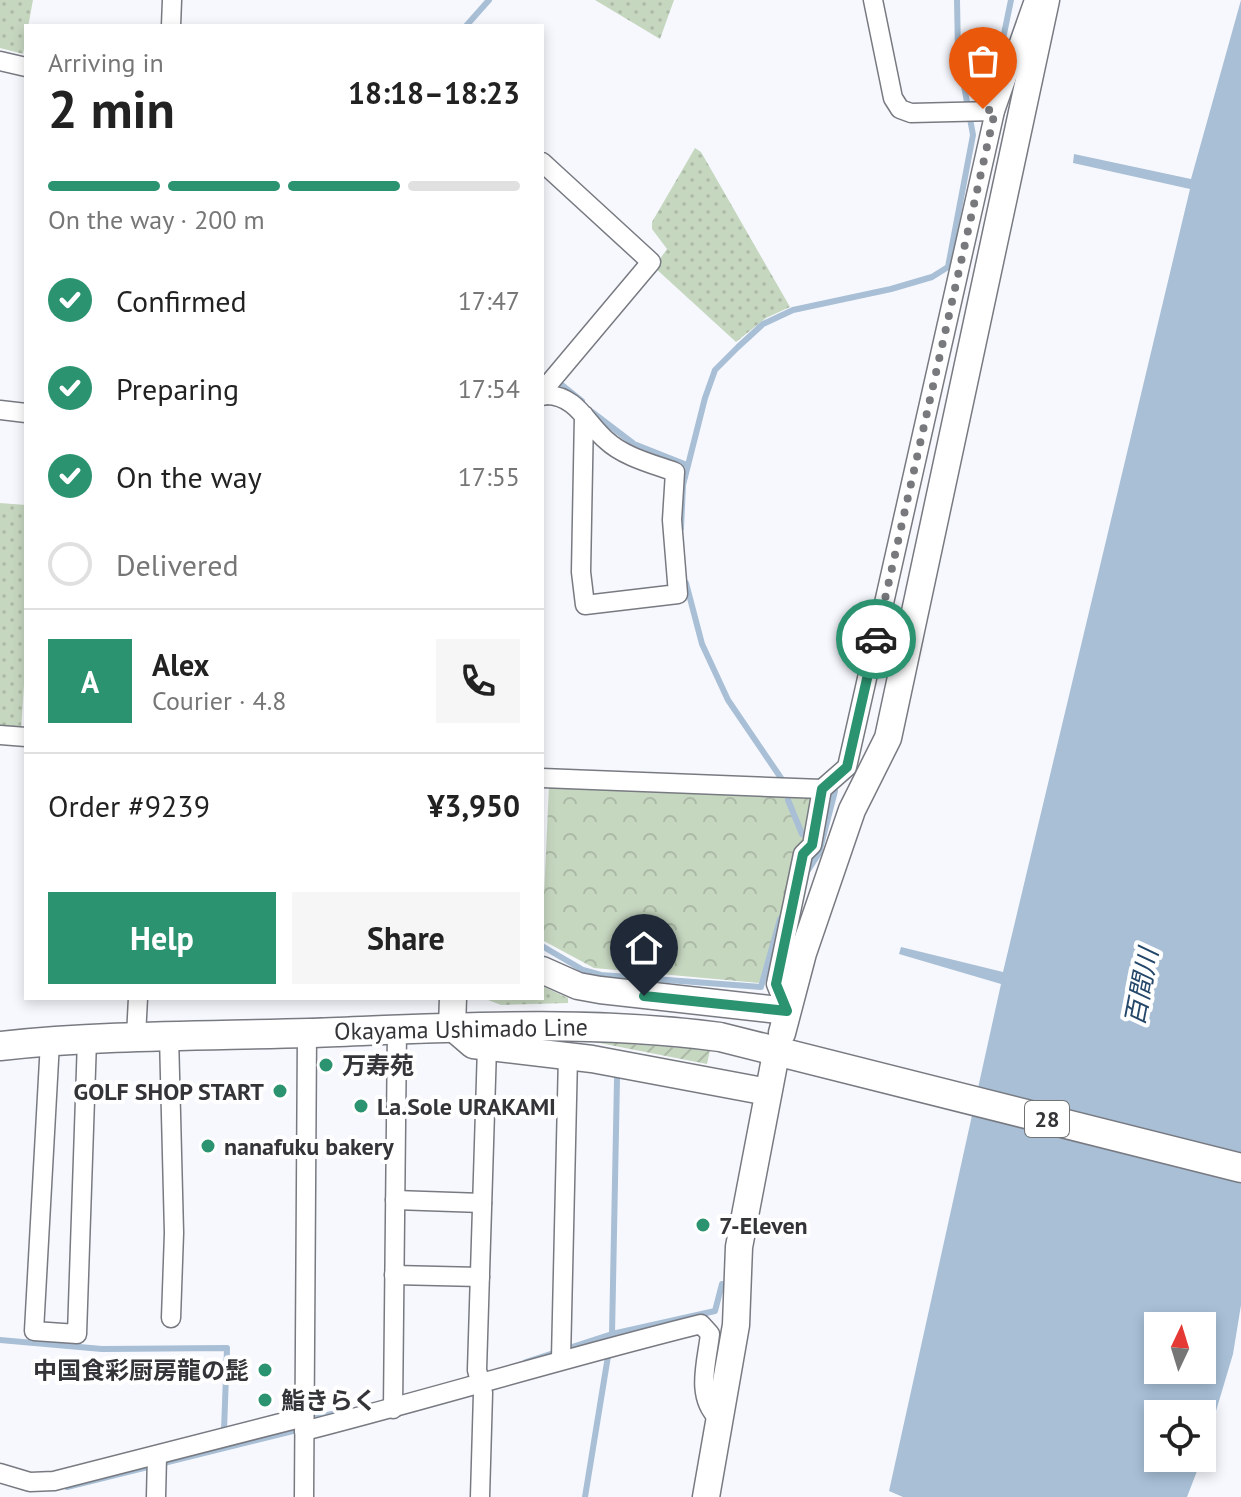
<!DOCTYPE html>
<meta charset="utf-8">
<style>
:root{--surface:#fff;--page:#f6f6f6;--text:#222;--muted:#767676;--line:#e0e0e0;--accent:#2b9370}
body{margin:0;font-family:"PT Sans","Noto Sans JP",sans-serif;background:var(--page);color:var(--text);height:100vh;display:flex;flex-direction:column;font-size:30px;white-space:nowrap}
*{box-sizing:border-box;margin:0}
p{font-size:26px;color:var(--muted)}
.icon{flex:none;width:44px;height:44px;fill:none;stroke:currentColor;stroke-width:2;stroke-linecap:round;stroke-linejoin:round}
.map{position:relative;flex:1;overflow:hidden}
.sheet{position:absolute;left:24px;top:24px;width:520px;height:976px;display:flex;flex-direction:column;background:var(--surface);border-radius:0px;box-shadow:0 4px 12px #0003}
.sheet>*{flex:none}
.needle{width:52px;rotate:4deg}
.tools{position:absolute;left:1144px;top:1312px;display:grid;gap:16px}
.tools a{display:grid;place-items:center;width:72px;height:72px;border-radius:0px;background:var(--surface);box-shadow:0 4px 12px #0003;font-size:40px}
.pin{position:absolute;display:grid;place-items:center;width:68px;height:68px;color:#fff;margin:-82px -34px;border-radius:50% 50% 50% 0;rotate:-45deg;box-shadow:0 0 8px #0007}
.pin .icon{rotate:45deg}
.courier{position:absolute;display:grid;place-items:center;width:80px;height:80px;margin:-40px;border:6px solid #2b9370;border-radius:50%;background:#fff;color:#222;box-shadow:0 2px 10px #0007}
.summary em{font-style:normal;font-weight:700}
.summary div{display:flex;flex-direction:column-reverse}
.summary{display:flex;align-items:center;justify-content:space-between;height:136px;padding:0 24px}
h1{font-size:52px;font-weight:700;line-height:60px}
.bar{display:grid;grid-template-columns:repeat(4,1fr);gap:12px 8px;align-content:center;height:96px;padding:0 24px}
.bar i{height:10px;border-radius:6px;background:var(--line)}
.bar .selected{background:var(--accent)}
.bar p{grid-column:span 4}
.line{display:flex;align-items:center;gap:20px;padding:0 24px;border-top:2px solid var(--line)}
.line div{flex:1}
.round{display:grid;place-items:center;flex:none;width:84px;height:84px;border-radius:0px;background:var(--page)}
ol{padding:0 24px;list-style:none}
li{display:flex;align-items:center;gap:24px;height:88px}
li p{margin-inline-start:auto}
li .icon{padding:8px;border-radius:50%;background:var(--accent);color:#fff;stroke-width:4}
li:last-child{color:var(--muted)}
li i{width:44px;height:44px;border:4px solid var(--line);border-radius:50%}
.cta{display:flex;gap:16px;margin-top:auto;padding:16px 24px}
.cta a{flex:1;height:92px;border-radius:0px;background:var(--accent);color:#fff;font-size:32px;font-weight:700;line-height:92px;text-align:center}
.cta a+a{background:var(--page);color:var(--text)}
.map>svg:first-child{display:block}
.grass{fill:url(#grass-dots)}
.forest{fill:url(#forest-crowns)}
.garden{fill:url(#garden-furrows)}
.water{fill:#a8bfd6;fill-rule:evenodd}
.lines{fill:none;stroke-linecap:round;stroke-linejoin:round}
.stream{stroke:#a8bfd6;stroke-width:6}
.street-casing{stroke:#787a82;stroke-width:21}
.secondary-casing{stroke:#787a82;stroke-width:29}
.primary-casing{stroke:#787a82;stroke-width:31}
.street{stroke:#fff;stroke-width:18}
.secondary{stroke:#fff;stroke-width:26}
.primary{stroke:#fff;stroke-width:28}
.done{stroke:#78797d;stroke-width:8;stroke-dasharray:0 14.4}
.route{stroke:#2b9370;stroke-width:10}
.poi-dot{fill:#2b9370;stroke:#fff;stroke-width:3}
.labels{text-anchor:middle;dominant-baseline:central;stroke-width:8;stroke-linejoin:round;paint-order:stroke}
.shield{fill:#fff;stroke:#717274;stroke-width:2}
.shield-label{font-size:22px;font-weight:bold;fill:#343538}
.street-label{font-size:24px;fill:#343538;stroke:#fff}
.poi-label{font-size:24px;font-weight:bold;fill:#343538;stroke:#fff;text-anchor:start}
.water-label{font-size:26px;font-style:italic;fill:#244769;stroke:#fff}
</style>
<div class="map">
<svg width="1241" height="1497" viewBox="0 0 1241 1497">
<defs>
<pattern id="grass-dots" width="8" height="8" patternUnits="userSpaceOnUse" patternTransform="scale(2)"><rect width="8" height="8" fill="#c6d7c0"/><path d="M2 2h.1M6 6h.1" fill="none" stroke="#abb9a6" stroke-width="1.8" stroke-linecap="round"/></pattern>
<pattern id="forest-crowns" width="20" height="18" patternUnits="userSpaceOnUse" patternTransform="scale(2)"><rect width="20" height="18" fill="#c6d7c0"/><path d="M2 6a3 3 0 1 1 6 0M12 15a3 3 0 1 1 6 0" fill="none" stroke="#abb9a6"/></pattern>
<pattern id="garden-furrows" width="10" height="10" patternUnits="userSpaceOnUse" patternTransform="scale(2)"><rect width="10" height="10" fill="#c6d7c0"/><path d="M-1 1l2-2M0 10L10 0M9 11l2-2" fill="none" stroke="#abb9a6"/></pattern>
</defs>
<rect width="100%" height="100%" fill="#f7f8fe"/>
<!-- grass -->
<g class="grass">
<path d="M33,0L23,54L0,48V0Z"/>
<path d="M595,0H674L660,39Z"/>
<path d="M695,148L701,152L790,307L766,318L736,342L654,267L667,249L652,229V222Z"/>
<path d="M0,503L26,505V653L21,731L0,730Z"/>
<path d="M542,986L568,998V1003L501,1005L483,998H542Z"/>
</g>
<!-- forest -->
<path class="forest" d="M549,785L805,794L815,798L808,841L796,851L769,959L759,983L594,968L542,940Z"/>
<!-- garden -->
<path class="garden" d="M589,1041L710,1050L707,1064Z"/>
<!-- water -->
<path class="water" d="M1241,0V1305L1233,1354L1202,1458V1414H1158V1458H1202L1187,1497H903L889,1491L1001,984L899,954L901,947L1003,972L1190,189L1073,163L1074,154L1191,179ZM1158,1326H1202V1370H1158Z"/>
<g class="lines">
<!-- stream -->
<g class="stream">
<path d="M466,26L489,0"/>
<path d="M990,102L1011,0"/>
<path d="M555,386L562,385L582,401"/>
<path d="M592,412L634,444L687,465"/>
<path d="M681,528L683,485L705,398L715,370L738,347L763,324L793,310L891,289L932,277L948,267L973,135L958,53L957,0"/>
<path d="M686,583L702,644L728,700L781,778"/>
<path d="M788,800L802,834"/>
<path d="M808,870L819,853L835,791"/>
<path d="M542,946L583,970L601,975L761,987L780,919"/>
<path d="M612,1335L617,1079"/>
<path d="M0,1340L102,1349L227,1348L224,1430"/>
<path d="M526,1362L612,1334L715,1311L722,1284"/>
<path d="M314,1418L350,1410"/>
<path d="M67,1487L293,1431"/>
<path d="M585,1497L609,1350"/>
</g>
<defs>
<g id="street">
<path d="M873,0L893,98L900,109L911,113L995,111"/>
<path d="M171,26L172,0"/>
<path d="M0,61L26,67"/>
<path d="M542,162L651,262L546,387L547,395L542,396"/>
<path d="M547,395C577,396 586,423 606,440C624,457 653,464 675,472L672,520L678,594L585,605L581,572L584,415"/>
<path d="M0,410L26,413"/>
<path d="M0,735L26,737"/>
<path d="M542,778L822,789"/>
<path d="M787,1011L776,984L803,854L812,845L822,789L847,767L995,111L1034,0"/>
<path d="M136,1036L138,998"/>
<path d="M169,1036L174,1233L171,1318"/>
<path d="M50,1042L34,1331L77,1334L87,1040"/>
<path d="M395,1200L482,1203"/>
<path d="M394,1275L480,1277"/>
<path d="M561,1359L568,1056"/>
<path d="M393,1409L397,1029"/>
<path d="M304,1431C437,1397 568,1357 701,1324L710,1334C707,1362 695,1396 718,1418"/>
<path d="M0,1473L30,1482L54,1481L304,1417"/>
<path d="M156,1497L157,1456"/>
<path d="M304,1497L307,1033"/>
<path d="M480,1497L483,1393L477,1370L487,1047"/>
</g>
<g id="secondary">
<path d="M542,970L578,986L600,990L787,1011"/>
<path d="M453,998L452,1027L473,1045L592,1059L768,1092"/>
<path d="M782,1033L803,953L852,810L888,738L1046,0"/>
<path d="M706,1497L736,1325L739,1247L774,1064"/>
</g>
<path id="primary" d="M0,1046C103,1035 206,1036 309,1033C446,1028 583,1019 720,1037L1241,1168"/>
</defs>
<!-- street casing -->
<use href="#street" class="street-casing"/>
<!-- secondary casing -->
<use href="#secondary" class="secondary-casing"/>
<!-- primary casing -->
<use href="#primary" class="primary-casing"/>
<!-- street -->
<use href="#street" class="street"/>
<!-- secondary -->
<use href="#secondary" class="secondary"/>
<!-- primary -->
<use href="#primary" class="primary"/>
</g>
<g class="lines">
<!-- done -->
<path class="done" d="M876,639L995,111L983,109"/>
<!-- route -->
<path class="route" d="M644,996L787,1011L776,984L803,854L812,845L822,789L847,767L876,639"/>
</g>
<!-- markers -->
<g class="poi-dot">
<circle cx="326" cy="1065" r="8"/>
<circle cx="280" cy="1091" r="8"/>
<circle cx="361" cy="1106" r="8"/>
<circle cx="208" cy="1146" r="8"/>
<circle cx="703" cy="1225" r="8"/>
<circle cx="265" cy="1370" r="8"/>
<circle cx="265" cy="1400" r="8"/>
</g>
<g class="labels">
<!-- shield labels -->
<rect class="shield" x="1025" y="1101" width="44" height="36" rx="6"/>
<g class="shield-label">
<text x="1047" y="1119">28</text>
</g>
<!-- street labels -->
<g class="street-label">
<text transform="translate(461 1029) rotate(-1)">Okayama Ushimado Line</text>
</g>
<!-- poi labels -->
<g class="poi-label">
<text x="342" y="1065">万寿苑</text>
<text x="264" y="1091" text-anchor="end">GOLF SHOP START</text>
<text x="377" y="1106">La.Sole URAKAMI</text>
<text x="224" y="1146">nanafuku bakery</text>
<text x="719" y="1225">7-Eleven</text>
<text x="249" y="1370" text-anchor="end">中国食彩厨房龍の髭</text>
<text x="281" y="1400">鮨きらく</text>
</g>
<!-- water labels -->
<g class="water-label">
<text transform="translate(1141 987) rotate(-79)">百間川</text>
</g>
</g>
</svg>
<div class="tools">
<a><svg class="needle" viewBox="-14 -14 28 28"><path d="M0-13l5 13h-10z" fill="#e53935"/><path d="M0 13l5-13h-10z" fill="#767676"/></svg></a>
<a><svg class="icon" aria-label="locate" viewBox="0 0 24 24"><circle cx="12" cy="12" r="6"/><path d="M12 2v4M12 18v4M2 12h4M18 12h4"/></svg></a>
</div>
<div class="pin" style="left:983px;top:109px;background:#ea580c"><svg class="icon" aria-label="bag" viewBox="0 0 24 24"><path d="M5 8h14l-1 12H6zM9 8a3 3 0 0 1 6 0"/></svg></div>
<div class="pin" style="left:644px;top:996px;background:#1f2937"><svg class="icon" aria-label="home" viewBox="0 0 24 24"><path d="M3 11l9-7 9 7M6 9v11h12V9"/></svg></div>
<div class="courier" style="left:876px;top:639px"><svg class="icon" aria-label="car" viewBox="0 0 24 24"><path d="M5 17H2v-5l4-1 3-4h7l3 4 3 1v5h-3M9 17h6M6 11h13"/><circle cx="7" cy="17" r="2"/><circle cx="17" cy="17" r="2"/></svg></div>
<section class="sheet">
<div class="summary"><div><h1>2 min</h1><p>Arriving in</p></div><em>18:18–18:23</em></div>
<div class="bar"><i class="selected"></i><i class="selected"></i><i class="selected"></i><i></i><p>On the way · 200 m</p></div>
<ol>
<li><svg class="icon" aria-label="check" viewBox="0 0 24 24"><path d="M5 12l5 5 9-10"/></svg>Confirmed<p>17:47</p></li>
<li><svg class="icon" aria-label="check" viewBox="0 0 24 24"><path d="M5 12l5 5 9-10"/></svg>Preparing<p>17:54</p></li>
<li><svg class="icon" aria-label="check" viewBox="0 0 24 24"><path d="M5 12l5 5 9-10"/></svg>On the way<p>17:55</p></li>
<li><i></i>Delivered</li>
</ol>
<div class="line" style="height:144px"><b class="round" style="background:var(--accent);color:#fff">A</b><div><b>Alex</b><p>Courier · 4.8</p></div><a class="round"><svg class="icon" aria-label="phone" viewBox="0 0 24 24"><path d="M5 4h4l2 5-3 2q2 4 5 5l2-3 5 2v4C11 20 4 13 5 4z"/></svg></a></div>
<div class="line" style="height:104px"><div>Order #9239</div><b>¥3,950</b></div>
<div class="cta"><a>Help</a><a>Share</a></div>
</section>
</div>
